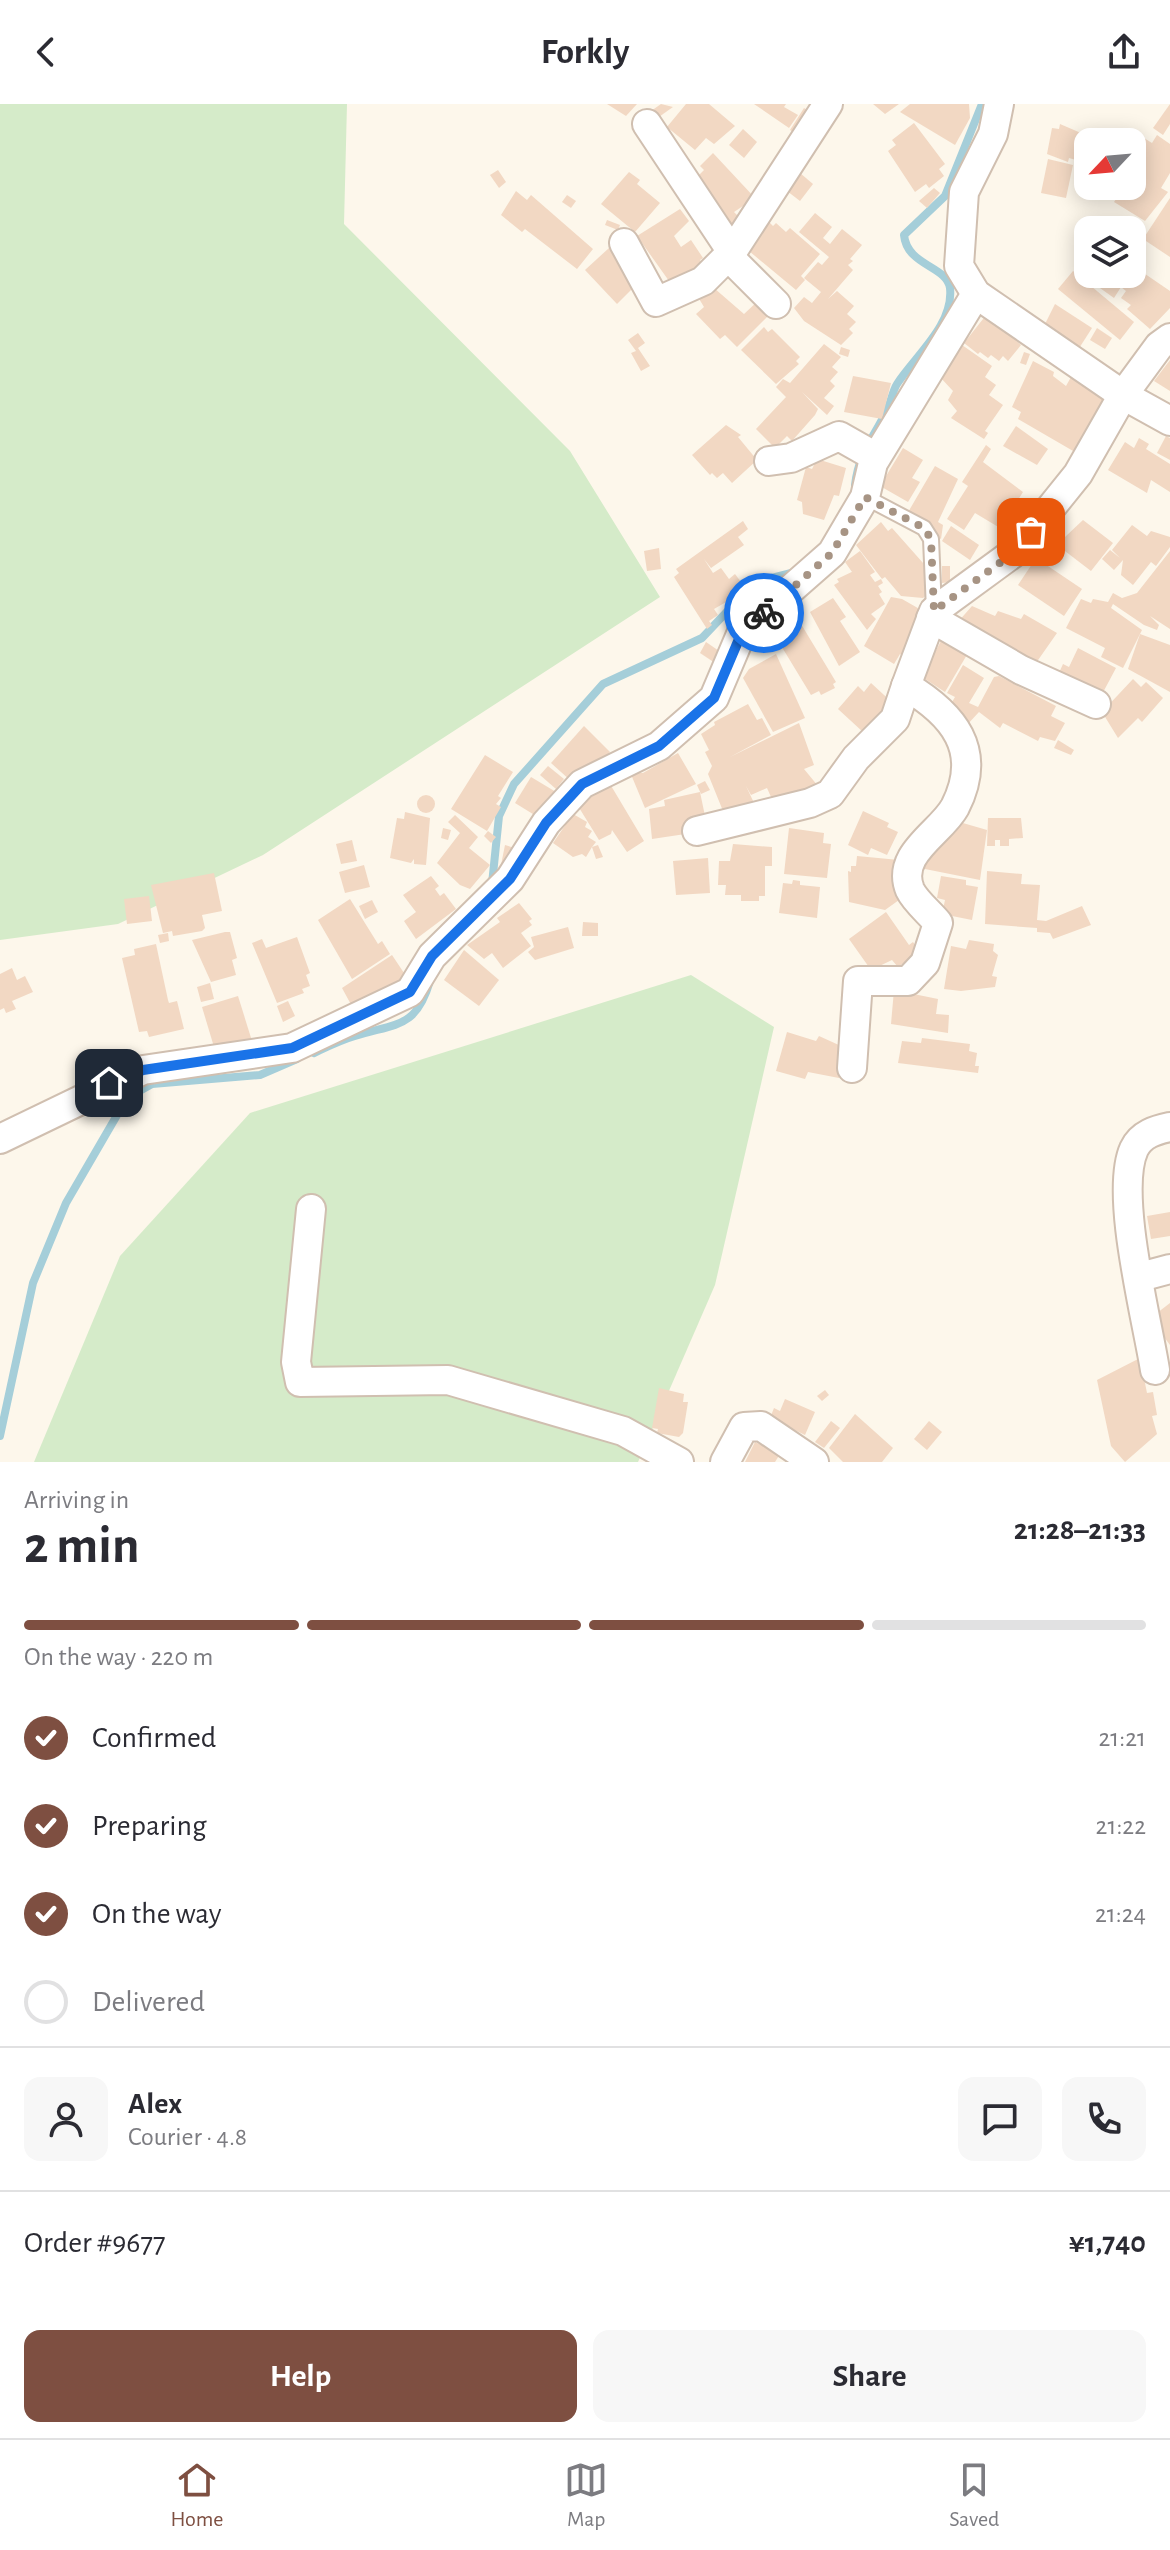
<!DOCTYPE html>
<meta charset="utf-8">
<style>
:root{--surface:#fff;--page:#f7f7f7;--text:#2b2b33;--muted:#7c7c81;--line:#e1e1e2;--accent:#7e4f41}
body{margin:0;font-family:"Alegreya Sans",sans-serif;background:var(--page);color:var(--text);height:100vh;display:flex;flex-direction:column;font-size:30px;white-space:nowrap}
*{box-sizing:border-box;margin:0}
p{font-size:26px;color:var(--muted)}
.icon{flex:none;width:44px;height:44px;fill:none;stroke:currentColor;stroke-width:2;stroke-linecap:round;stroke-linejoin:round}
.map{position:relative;height:1358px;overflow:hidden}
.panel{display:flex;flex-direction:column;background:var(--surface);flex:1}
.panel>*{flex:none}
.needle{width:52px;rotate:244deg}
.buttons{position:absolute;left:1074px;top:24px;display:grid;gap:16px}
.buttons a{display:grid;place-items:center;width:72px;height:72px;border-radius:16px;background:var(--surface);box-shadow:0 4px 20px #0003;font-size:40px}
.pin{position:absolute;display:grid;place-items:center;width:68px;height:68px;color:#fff;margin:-34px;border-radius:16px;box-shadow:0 4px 12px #0006}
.courier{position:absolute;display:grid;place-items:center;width:80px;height:80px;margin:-40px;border:6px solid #1a73e8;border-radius:50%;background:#fff;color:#222;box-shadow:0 2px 10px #0007}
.headline em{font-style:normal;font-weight:700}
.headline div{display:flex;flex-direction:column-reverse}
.headline{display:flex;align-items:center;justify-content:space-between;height:136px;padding:0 24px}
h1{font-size:52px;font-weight:700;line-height:60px}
.bar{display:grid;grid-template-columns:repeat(4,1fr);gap:12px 8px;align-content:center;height:96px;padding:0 24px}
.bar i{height:10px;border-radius:6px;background:var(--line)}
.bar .current{background:var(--accent)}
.bar p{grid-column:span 4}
.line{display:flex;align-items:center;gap:20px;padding:0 24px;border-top:2px solid var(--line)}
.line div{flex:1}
.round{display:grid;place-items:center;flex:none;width:84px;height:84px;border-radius:16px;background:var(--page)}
ol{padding:0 24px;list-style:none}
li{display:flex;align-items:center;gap:24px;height:88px}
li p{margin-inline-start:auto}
li .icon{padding:8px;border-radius:50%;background:var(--accent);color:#fff;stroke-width:4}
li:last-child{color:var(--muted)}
li i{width:44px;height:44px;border:4px solid var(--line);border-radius:50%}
.button{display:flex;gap:16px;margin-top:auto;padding:16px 24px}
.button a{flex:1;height:92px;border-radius:16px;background:var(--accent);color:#fff;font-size:32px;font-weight:700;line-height:92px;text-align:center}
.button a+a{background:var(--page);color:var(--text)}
header{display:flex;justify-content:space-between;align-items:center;height:104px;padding:0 24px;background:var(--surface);font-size:36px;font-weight:700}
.tabs{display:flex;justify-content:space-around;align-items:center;height:112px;border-top:2px solid var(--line);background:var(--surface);font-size:22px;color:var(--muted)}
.tabs a{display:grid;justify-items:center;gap:4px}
.tabs .current{color:var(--accent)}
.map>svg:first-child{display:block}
.green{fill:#d5ebc9}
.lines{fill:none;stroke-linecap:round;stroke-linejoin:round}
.stream{stroke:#a5ced9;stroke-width:8}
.building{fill:#f2d8c3}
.service-casing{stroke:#d0bfb0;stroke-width:18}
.minor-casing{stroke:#d0bfb0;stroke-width:32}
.service{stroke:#fff;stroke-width:14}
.minor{stroke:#fff;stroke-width:28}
.done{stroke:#a79484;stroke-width:8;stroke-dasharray:0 14.4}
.route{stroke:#1a73e8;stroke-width:10}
</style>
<header><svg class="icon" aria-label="back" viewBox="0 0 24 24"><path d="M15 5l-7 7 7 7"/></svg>Forkly<svg class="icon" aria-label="share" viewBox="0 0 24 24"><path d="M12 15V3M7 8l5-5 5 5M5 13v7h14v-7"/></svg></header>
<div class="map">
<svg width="1170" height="1358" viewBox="0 0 1170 1358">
<rect width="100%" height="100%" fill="#fdf7eb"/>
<!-- green -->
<g class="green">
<path d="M0,0H347L344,120L570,347L660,493L263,751L118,820L0,836Z"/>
<path d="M691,871L774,923L715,1181L638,1358H34L120,1152L250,1009Z"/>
</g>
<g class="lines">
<!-- stream -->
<g class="stream">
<path d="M855,381C859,349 872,336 886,308C891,299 892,288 897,280C915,252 954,221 950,184C947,162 907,162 904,131L945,92L982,0"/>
<path d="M492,780L499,712L514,680L603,580L702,534L755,478L799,467"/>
<path d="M314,949C327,943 341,936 355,932C396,919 416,925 430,877"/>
<path d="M0,1332L33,1179L66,1099L127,994L152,980L260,971L297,955"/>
</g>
</g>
<!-- building -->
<g class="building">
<path d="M607,0H637L626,12Z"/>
<path d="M661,0L673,3L656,15L651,7Z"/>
<path d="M686,0H709L735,22L714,40L706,34L695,46L667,23Z"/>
<path d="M754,0H786L784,3L798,11L789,24Z"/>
<path d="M873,0H899L885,10Z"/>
<path d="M910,0H969L970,14L955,41L900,8Z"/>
<path d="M1170,0V20L1163,31L1153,24Z"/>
<path d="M804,4L818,13L803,35L790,26Z"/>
<path d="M914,19L945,60L939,65L944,72L929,84L926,80L915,88L888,47L896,41L892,36Z"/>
<path d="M1060,20L1081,29L1076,56L1069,54L1068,58L1047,50L1052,24L1059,25Z"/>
<path d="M743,25L757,38L744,54L729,41Z"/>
<path d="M1157,31L1170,40V69L1161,84L1168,88L1145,117L1114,98L1125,82H1132V53L1144,34L1152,39Z"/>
<path d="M713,49L755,94L734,108L746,120L736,134L720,116L725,111L694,76L704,66L700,62Z"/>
<path d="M1048,55L1073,61L1066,94L1041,89Z"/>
<path d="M498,66L506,78L499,84L490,71Z"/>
<path d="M629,68L640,76L637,80L660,99L635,128L601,100Z"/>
<path d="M800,69L813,80L800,97L787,87Z"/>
<path d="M934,84L940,89L927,104L919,97Z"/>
<path d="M516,87L527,96L531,91L593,145L577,165L525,125L522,128L501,111Z"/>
<path d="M567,91L576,97L571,104L562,98Z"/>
<path d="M1170,94V153L1143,135Z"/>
<path d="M680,105L689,117L674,132L681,143L691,136L703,154L700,156L703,161L674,184L637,132Z"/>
<path d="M815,109L832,123L823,134L830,140L842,125L862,141L850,155L853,157L848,161L853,166L828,195L837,187L854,202L847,210L856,218L849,225L853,229L841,241L804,217L794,204L804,193L812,199L821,188L804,174L818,158L822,161L829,153L799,128Z"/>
<path d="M607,116L620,121L618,126L605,121Z"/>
<path d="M769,118L773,122L776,119L786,128L790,124L820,150L801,172L805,176L796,186L749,147L756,139L752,136Z"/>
<path d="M609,144L640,177L617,200L585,166Z"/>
<path d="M1132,161L1170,187V204L1150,225L1127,205L1131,201L1121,194L1126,187L1121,183L1114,194L1086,174L1089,170H1132Z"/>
<path d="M1073,167L1134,218L1120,236L1058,185Z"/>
<path d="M714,184L744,210L759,196L773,207L737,243L725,231L720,235L696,210L704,203L698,193Z"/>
<path d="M1055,200L1092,224L1076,249L1042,226Z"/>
<path d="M987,210L1021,241L1008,257L1003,252L999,257L991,251L988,254L980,248L978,250L964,239Z"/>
<path d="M764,223L768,228L772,225L800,253L796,257L799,260L776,280L741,246Z"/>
<path d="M1097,224L1112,234L1105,245L1090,236Z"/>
<path d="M638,229L645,239L638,244L650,262L641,267L631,249L636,247L628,236Z"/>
<path d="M824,240L841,253L832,263L838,268L830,277L835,282L824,294L834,302L827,311L802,288L818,305L815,311L792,337L787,332L775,344L756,325L786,293L776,283L783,275L790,279Z"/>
<path d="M962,241L992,262L985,273L996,281L989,291L1003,301L985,327L988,329L984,335L951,314L957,307L948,296L953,287L940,273Z"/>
<path d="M841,243L850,246L848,253L839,250Z"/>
<path d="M1024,248L1030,250L1026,261L1020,259Z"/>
<path d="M1170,256V287L1154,277Z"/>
<path d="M1033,257L1054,268L1053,272L1066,282L1071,273L1106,293L1080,351L1018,315L1021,308L1012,303Z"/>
<path d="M853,272L891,279L882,315L844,308Z"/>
<path d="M726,321L741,331L738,333L757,356L732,379L723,369L717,374L712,369L710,371L692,351Z"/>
<path d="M1016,322L1048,345L1037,361L1003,342Z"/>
<path d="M1166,332L1170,334V356L1157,349Z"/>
<path d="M1139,334L1149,340L1146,345L1170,360V388L1151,376L1147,389L1108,366L1125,338L1134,344Z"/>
<path d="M986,341L991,345L983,358L1023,388L1000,424L975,409L964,426L947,415L968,382L962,378Z"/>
<path d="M903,344L923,356L912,374L920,378L908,398L880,382Z"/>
<path d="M817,355L846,364L839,392L834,391L824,416L803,410L802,398L797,396L806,363L812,365Z"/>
<path d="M935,362L958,375L938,418L943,421L941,435L907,410Z"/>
<path d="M1083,416L1113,439L1091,467L1048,434L1057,424L1065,433Z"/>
<path d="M743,417L748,425L738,433L744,441L711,464L704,455L713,469L721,464L729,475L735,470L747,486L714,505L718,511L709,517L712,521L707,525L674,473L679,469L676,465Z"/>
<path d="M881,418L888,427L892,424L931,468L929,489L923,494L901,492L885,473L882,475L856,441Z"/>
<path d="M1132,421L1147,432L1151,427L1170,433V443L1156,462L1151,458L1133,481L1121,471L1123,456L1114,466L1102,455L1110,446L1120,454L1112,446Z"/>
<path d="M951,422L979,441L970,456L942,437Z"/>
<path d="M659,444L661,465L647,467L644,447Z"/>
<path d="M860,447L875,468L870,471L875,478L881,475L883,479L878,482L882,488L879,490L885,500L871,510L876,515L867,526L834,481L839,478L837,475L858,465L852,468L845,458Z"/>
<path d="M1170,447V525L1150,512L1159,521L1157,526L1144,521L1113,500L1111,504L1142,526L1123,564L1101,553L1105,544L1066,524L1081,495L1091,499L1093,495L1108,498L1113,489L1122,494L1137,489Z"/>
<path d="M1036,454L1082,485L1064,512L1018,481Z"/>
<path d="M942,462H950V478L942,479Z"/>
<path d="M891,493L902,495L923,507L904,553L900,550L894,560L864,542Z"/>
<path d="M833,494L846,513L840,517L860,548L839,562L810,508Z"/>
<path d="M972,502L995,512L998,507L1021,515L1024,510L1057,529L1036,559L957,519Z"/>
<path d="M801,520L836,578L833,580L835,584L821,591L819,587L811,591L777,535Z"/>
<path d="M1140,530L1170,541V588L1128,565Z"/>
<path d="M942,535L968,549L945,588L922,573Z"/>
<path d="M706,538L722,549L715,559L700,549Z"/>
<path d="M1078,544L1116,564L1100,594L1058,571L1063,560L1069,563Z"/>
<path d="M776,550L805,614L773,628L743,574L749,565Z"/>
<path d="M963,561L984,574L969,599L978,603L994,573L999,572L1056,602L1051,612L1065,619L1055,637L1040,633L1038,637L1003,619L1000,624L979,608L966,622L949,603L955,593L947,589Z"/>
<path d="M1133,575L1141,583L1146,578L1163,594L1142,618L1138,614L1118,634L1102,608Z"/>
<path d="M871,579L896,602L863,628L838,605L858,582L864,588Z"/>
<path d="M748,600L757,616L762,614L771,631L730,653L799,619L814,661L804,665L823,688L776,704L767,684L751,691L746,682L755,701L740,708L737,702L723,707L708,670L712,662L705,648L709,646L701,630L715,621L714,618Z"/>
<path d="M584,622L610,648L595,665L571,677L551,659Z"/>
<path d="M1058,636L1074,646L1071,651L1054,644Z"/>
<path d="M678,649L696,680L645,704L630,668L643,669Z"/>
<path d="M485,651L513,668L498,692L501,694L496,700L501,703L487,727L451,705Z"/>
<path d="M548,662L564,675L556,685L540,671Z"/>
<path d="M531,673L556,688L541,715L515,699Z"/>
<path d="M705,677L710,686L701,690L697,681Z"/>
<path d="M610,680L644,737L627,748L612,726L611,730L599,736L578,702Z"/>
<path d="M700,688L705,712L692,729L652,735L649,705L665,702L664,696Z"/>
<circle cx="426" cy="700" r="9"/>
<path d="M863,707L889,719L887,723L898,728L887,751L871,744L868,751L848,741Z"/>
<path d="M405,708L430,714L426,761L414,760V755L411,759L390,754L397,714L404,715Z"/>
<path d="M573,710L587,718L585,723L592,727L588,733L596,738L592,743L598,741L603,753L596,755L592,743L586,753L582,750L573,753L553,739Z"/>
<path d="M455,711L478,733L469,744L490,761L470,785L460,781L437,759L460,729L448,718Z"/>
<path d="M988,714H1021L1023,734L1009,735V742H1000V736H995V742H987Z"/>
<path d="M956,717L987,726L980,776L920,764Z"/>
<path d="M443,724L451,726L448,736L441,734Z"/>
<path d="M789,724L824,729L823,739L831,740L827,774L784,770Z"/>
<path d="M488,727L496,733L491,739L484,732Z"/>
<path d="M352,736L357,757L341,760L336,740Z"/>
<path d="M733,740L772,743V762H765V792H759V797H741V791H725L726,781H718L719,757H730Z"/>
<path d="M505,741L518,745L513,765L501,761Z"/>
<path d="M857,752L899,756V796L885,806L849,798L848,767L851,768V762H856Z"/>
<path d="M708,754L710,789L676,791L673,757Z"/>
<path d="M364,761L370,783L345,789L339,768Z"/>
<path d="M987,767L1022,770L1021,780L1040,781L1037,816L1046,817L1082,802L1091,821L1053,835L1050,829L1037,828V824L985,820Z"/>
<path d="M214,769L222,807L202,811L205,824L202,827L173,832L172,827L163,829L151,781Z"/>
<path d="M431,772L439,782L435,785L440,792L444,789L456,805L416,835L404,817L416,808L403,791Z"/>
<path d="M941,772L966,776V781L978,783L972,816L942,810L945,796L937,794Z"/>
<path d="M793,776L800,777V781L820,783L817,814L779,809L783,779L792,780Z"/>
<path d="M149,792L152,817L127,820L124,795Z"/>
<path d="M350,795L378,840L382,837L390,850L352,875L318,816Z"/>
<path d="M372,796L378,808L365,815L359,802Z"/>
<path d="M519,799L532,815L529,817L532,821L521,829L531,842L503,864L492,849L484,855L467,841L500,818L497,814Z"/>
<path d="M886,808L909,841L913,838L920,848L898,863L892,856L871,866L849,835Z"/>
<path d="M583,818L598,819V832H582Z"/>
<path d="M568,823L574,844L535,856L528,848L534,843L531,833Z"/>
<path d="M225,828H230L237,854L232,856L236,871L211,878L192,836Z"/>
<path d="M168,829L169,837L160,839L158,831Z"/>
<path d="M297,833L310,869L306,871L310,882L302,885L304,889L277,899L252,839L262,835L266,844Z"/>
<path d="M969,836L994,840L993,847L998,851L992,872L997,873L995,883L961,887L944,885L951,842L966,845Z"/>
<path d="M156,840L168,896L169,899L177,897L184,925L149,933L147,927L139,928L122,854L135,851L134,845Z"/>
<path d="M464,846L499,876L479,902L444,876Z"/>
<path d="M392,851L406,872L395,879L398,883L354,906L342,884Z"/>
<path d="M12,864L17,876L25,872L33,888L12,897L16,905L6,909L4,904L0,906V870Z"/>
<path d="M210,879L214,895L201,898L197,883Z"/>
<path d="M894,886L938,895L936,910L949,911L948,929L891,920Z"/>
<path d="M238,892L252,937L214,943L202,903Z"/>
<path d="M288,897L295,912L283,918L277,902Z"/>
<path d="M787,928L816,937L819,932L841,942L839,950L845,952L839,974L808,968L805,975L776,967Z"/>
<path d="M922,934L970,940L969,947L977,949L975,962H979L978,969L898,959L902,937L921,939Z"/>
<path d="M1170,1108V1132L1151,1135L1147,1112Z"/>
<path d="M1170,1199V1241L1164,1233L1157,1209Z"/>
<path d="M1140,1254L1147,1289L1153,1288L1157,1311L1152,1312L1157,1330L1125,1358L1111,1342L1097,1276Z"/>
<path d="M659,1284L684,1290L683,1298H688L683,1329L679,1333L657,1329L658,1325L652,1324Z"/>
<path d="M825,1286L829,1291L822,1297L817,1292Z"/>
<path d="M785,1295L815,1308L805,1331L770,1314L774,1304L780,1307Z"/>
<path d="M855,1310L893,1344L882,1358H843L829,1344Z"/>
<path d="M831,1317L840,1324L824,1344L815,1338Z"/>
<path d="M929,1317L942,1328L927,1346L914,1335Z"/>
<path d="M755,1338L780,1350L775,1358H745Z"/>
</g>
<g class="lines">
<defs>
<path id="service" d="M865,393L924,424L931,435L934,506"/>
<g id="minor">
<path d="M999,0L993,30L964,88L959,162L976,190L1123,291L1170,317"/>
<path d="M647,20L732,148"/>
<path d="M624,139L656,198L703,177L732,148L828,0"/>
<path d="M728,152L776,200"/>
<path d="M769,357L791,354L839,332L876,353"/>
<path d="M931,514L1021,566L1096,600"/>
<path d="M697,727L810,699L830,690L856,654L895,615L906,582"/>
<path d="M852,964L858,877H908L925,859L938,819C930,809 915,797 910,786C895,750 941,729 955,703C984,646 953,610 906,582L934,507L1016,447L1078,370L1123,291L1159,242L1170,234"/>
<path d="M0,1035L143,966L292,944L410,888L432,852L510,775L546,719L582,680L659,642L714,594L742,528L832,449L865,393L873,359L976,190"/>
<path d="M311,1105L296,1258L300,1278L448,1276L623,1327L679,1358"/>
<path d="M1140,1173L1170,1165"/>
<path d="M1155,1266C1147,1215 1114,1089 1134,1045C1141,1030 1156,1026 1170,1023"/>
<path d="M725,1358L744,1323L761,1322L814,1358"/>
</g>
</defs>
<!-- service casing -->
<use href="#service" class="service-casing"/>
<!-- minor casing -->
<use href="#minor" class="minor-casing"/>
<!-- service -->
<use href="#service" class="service"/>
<!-- minor -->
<use href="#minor" class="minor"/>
</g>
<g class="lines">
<!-- done -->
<path class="done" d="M764,509L832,449L865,393L924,424L931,435L934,507L1016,447L1031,428"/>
<!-- route -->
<path class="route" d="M109,979L143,966L292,944L410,888L432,852L510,775L546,719L582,680L659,642L714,594L742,528L764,509"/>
</g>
</svg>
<div class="buttons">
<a><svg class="needle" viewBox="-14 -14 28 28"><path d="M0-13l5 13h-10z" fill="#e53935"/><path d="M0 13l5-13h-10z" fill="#7c7c81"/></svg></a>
<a><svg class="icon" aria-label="layers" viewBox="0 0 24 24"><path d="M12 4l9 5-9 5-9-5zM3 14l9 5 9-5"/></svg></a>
</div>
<div class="pin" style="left:1031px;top:428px;background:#ea580c"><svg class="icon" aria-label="bag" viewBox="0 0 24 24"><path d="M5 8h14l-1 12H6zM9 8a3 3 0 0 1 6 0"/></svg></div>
<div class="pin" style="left:109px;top:979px;background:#1f2937"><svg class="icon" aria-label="home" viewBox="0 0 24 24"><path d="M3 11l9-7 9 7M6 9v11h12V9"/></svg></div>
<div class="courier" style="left:764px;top:509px"><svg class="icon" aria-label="bike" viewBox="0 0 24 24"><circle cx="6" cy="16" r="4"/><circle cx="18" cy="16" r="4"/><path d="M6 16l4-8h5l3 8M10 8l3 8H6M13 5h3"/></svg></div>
</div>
<section class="panel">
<div class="headline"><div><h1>2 min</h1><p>Arriving in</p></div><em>21:28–21:33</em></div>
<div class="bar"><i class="current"></i><i class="current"></i><i class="current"></i><i></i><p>On the way · 220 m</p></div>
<ol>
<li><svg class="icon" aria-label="check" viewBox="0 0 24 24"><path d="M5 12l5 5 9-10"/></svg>Confirmed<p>21:21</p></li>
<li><svg class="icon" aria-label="check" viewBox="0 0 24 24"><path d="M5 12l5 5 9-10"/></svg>Preparing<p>21:22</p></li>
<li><svg class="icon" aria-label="check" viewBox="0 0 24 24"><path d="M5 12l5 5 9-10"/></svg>On the way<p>21:24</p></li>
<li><i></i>Delivered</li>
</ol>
<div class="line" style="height:144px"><a class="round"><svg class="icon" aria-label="person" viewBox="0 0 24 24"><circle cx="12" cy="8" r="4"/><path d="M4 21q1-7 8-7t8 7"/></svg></a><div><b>Alex</b><p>Courier · 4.8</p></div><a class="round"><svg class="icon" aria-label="chat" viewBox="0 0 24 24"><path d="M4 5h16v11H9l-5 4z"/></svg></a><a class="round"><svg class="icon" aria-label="phone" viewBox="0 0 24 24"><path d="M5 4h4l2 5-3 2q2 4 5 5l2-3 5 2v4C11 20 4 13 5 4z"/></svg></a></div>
<div class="line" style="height:104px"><div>Order #9677</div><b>¥1,740</b></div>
<div class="button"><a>Help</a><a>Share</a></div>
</section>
<nav class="tabs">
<a class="current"><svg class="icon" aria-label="home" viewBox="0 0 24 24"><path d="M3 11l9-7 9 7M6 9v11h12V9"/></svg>Home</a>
<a><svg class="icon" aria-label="map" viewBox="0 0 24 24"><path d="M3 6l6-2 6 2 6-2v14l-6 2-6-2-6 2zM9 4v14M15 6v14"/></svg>Map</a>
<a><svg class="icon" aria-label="saved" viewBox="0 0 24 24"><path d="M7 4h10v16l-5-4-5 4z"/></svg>Saved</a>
</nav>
